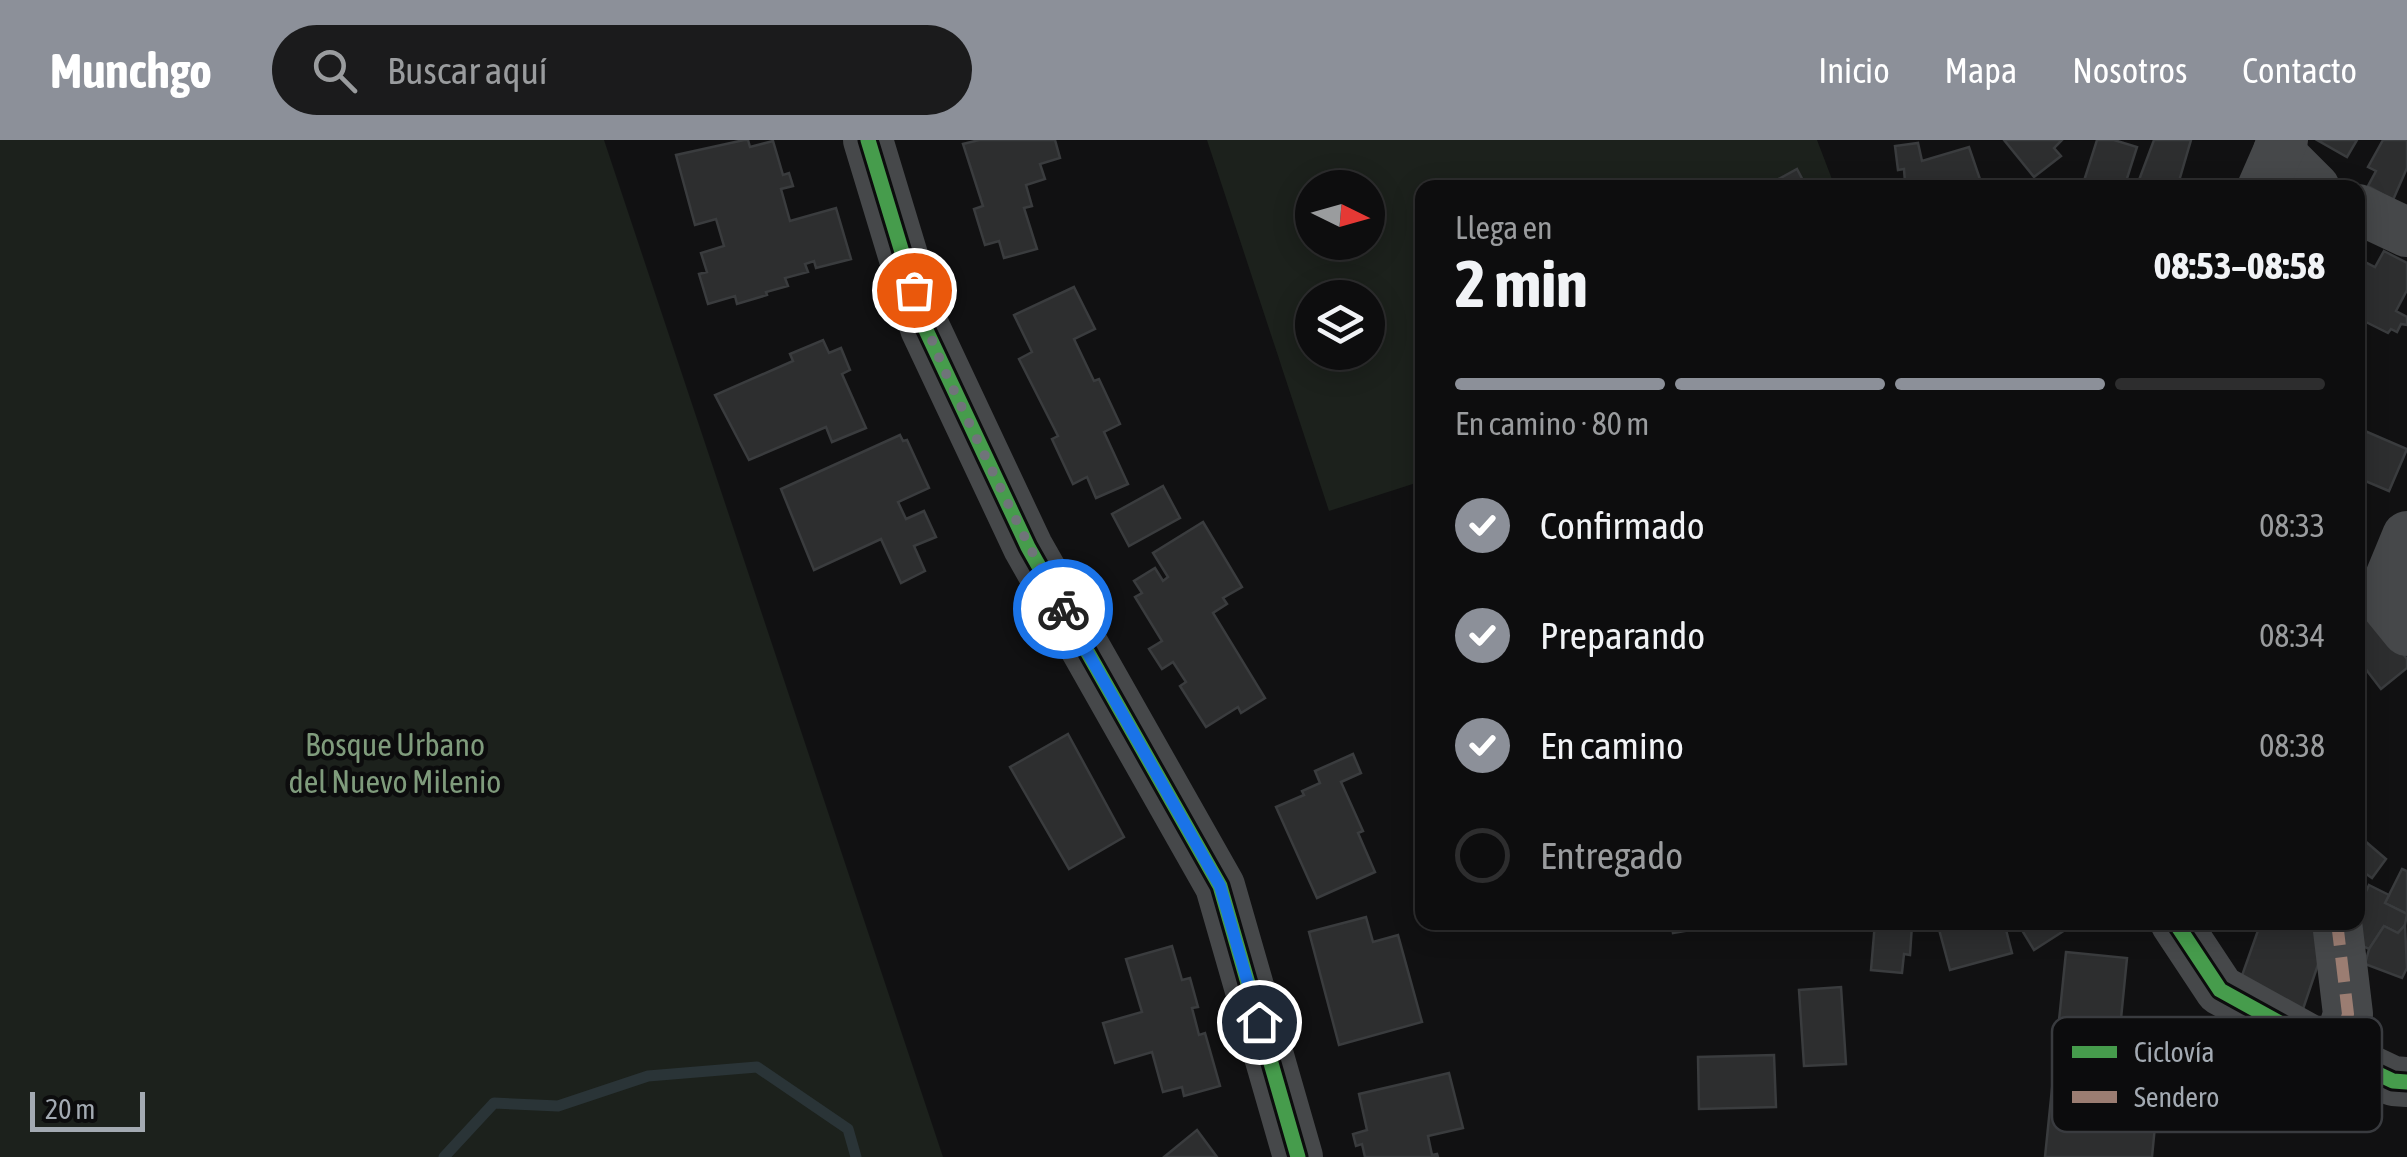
<!DOCTYPE html>
<html lang="es">
<meta charset="utf-8">
<style>
:root{--surface:#0d0d0e;--page:#1b1b1c;--text:#f1f3f6;--muted:#9a9c9e;--line:#2d2d2e;--accent:#8c9099}
body{margin:0;font-family:"Asap Condensed",sans-serif;background:var(--page);color:var(--text);height:100vh;display:flex;flex-direction:column;font-size:38px;white-space:nowrap}
*{box-sizing:border-box;margin:0}
p{font-size:32px;color:var(--muted)}
.icon{flex:none;width:55px;height:55px;fill:none;stroke:currentColor;stroke-width:2;stroke-linecap:round;stroke-linejoin:round}
.map{position:relative;flex:1;overflow:hidden}
.sheet{position:absolute;left:1415px;top:40px;width:950px;height:750px;display:flex;flex-direction:column;background:var(--surface);border-radius:20px;box-shadow:0 5px 25px #0003,0 0 0 2px var(--line)}
.sheet>*{flex:none}
.needle{width:65px;rotate:95deg}
.controls{position:absolute;left:1295px;top:30px;display:grid;gap:20px}
.controls a{display:grid;place-items:center;width:90px;height:90px;border-radius:50%;background:var(--surface);box-shadow:0 5px 25px #0003,0 0 0 2px var(--line);font-size:50px}
.scale{position:absolute;left:30px;bottom:25px;width:115px;box-sizing:border-box;padding-left:10px;border:5px solid #a3aab2;border-top:0;font-size:28px;line-height:35px;white-space:nowrap;color:#a3aab2;-webkit-text-stroke:8px #0c0c0d;paint-order:stroke}
.pin{position:absolute;display:grid;place-items:center;width:85px;height:85px;color:#fff;margin:-42px;border:5px solid #fff;border-radius:50%;box-shadow:0 2px 10px #0007}
.courier{position:absolute;display:grid;place-items:center;width:100px;height:100px;margin:-50px;border:8px solid #1a73e8;border-radius:50%;background:#fff;color:#222;box-shadow:0 2px 12px #0007}
.head em{font-style:normal;font-weight:700}
.head div{display:flex;flex-direction:column-reverse}
.head{display:flex;align-items:center;justify-content:space-between;height:170px;padding:0 40px}
h1{font-size:65px;font-weight:700;line-height:75px}
.bar{display:grid;grid-template-columns:repeat(4,1fr);gap:15px 10px;align-content:center;height:120px;padding:0 40px}
.bar i{height:12px;border-radius:8px;background:var(--line)}
.bar .current{background:var(--accent)}
.bar p{grid-column:span 4}
ol{padding:0 40px;list-style:none}
li{display:flex;align-items:center;gap:30px;height:110px}
li p{margin-inline-start:auto}
li .icon{padding:10px;border-radius:50%;background:var(--accent);color:#fff;stroke-width:4}
li:last-child{color:var(--muted)}
li i{width:55px;height:55px;border:5px solid var(--line);border-radius:50%}
header{display:flex;align-items:center;gap:60px;box-sizing:border-box;height:140px;padding:0 50px;background:var(--accent);color:#fff}
header strong{font-size:48px}
nav{display:flex;gap:55px;margin-inline-start:auto;font-size:35px}
.search{width:700px;height:90px;background:var(--page);display:flex;align-items:center;gap:25px;box-sizing:border-box;padding:0 35px;border-radius:55px;color:var(--muted);font-size:38px}
.map>svg:first-child{display:block}
.green{fill:#1c211c;fill-rule:evenodd}
.lines{fill:none;stroke-linecap:round;stroke-linejoin:round}
.stream{stroke:#2a3437;stroke-width:11}
.building{fill:#2d2e2f;stroke:#3a3c3e;stroke-width:2.5}
.minor{stroke:#46484a;stroke-width:50}
.quiet{stroke:#9b7d72;stroke-width:12;stroke-dasharray:25 12;stroke-linecap:butt}
.cycleway-casing{stroke:#0c0c0d;stroke-width:21}
.cycleway{stroke:#469c4c;stroke-width:15}
.done{stroke:#70747a;stroke-width:10;stroke-dasharray:0 18}
.route{stroke:#1a73e8;stroke-width:12}
.labels{text-anchor:middle;dominant-baseline:central;stroke-width:9;stroke-linejoin:round;paint-order:stroke}
.park-label{font-size:32px;fill:#7f9b7c;stroke:#0c0c0d}
.key{fill:#0c0c0d;stroke:#393b3f;stroke-width:2.5}
.key-label{font-size:28px;fill:#a3aab2}
</style>
<header>
<strong>Munchgo</strong>
<div class="search"><svg class="icon" aria-label="search" viewBox="0 0 24 24"><circle cx="10" cy="10" r="6"/><path d="M15 15l6 6"/></svg>Buscar aquí</div>
<nav><a>Inicio</a><a>Mapa</a><a>Nosotros</a><a>Contacto</a></nav>
</header>
<div class="map">
<svg width="2407" height="1017" viewBox="0 0 2407 1017">
<rect width="100%" height="100%" fill="#111112"/>
<!-- green -->
<g class="green">
<path d="M0,0H604L943,1017H0Z"/>
<path d="M1207,0H1817L1835,47L1422,48V341L1329,371ZM1312,48H1368V102H1312ZM1312,158H1368V212H1312Z"/>
</g>
<g class="lines">
<!-- stream -->
<path class="stream" d="M444,1017L494,963L558,966L648,936L757,927L848,989L856,1017"/>
</g>
<!-- building -->
<g class="building">
<path d="M744,0H748L750,7L773,1L783,35L789,33L793,46L781,49L790,81L836,68L851,119L816,128L814,121L805,124L808,132L785,138L788,146L766,152L767,155L737,164L735,156L708,164L699,134L707,132L701,113L724,106L716,79L695,85L676,15Z"/>
<path d="M979,0H1055L1060,18L1040,24L1045,39L1026,45L1032,66L1024,68L1037,109L1004,118L999,101L985,105L974,69L983,66L963,4Z"/>
<path d="M2004,0H2062L2054,8L2061,16L2034,37Z"/>
<path d="M2097,0H2114L2137,7L2124,48L2082,47Z"/>
<path d="M2154,0H2191L2177,48H2136Z"/>
<path d="M2317,0H2357L2347,17Z"/>
<path d="M2383,0H2407V28L2393,60L2368,46L2376,31L2368,27Z"/>
<path d="M1918,3L1922,21L1969,7L1983,48H1923L1921,41L1905,43L1904,29L1898,30L1895,6Z"/>
<path d="M1797,29L1807,48H1762Z"/>
<path d="M2384,111L2407,123V150L2396,171L2407,177V185L2401,184L2397,192L2391,189L2388,193L2358,178V122L2359,119L2375,127Z"/>
<path d="M1074,147L1095,189L1074,199L1094,241L1099,239L1120,284L1104,292L1128,344L1096,358L1087,337L1073,344L1052,299L1058,296L1019,219L1032,212L1014,175Z"/>
<path d="M823,200L829,213L841,208L850,230L842,234L866,288L832,302L826,287L749,320L715,255L793,221L790,214Z"/>
<path d="M2358,288L2407,309L2389,351L2358,338Z"/>
<path d="M900,295L903,301L907,300L929,348L898,362L906,379L924,371L936,397L914,406L925,431L901,443L881,399L814,430L781,349Z"/>
<path d="M1163,346L1180,378L1129,406L1112,374Z"/>
<path d="M1203,382L1242,447L1223,458L1227,464L1213,473L1265,558L1241,573L1238,567L1206,587L1180,546L1186,542L1173,522L1162,529L1149,509L1162,501L1135,457L1142,453L1134,441L1155,428L1163,441L1168,437L1153,413Z"/>
<path d="M2365,465L2407,519V528L2381,549L2358,519V471Z"/>
<path d="M1068,594L1124,697L1069,729L1010,627Z"/>
<path d="M1353,614L1361,633L1341,642L1363,691L1358,693L1375,732L1317,758L1276,667L1304,655L1302,651L1320,643L1315,631Z"/>
<path d="M2358,695L2386,719L2372,738L2359,729L2358,732Z"/>
<path d="M2402,729L2407,731V774L2385,763Z"/>
<path d="M2369,745L2389,755L2385,763L2407,774L2405,785L2398,793L2384,786L2369,809L2349,800L2358,769Z"/>
<path d="M1366,777L1373,802L1398,795L1422,882L1339,905L1309,792Z"/>
<path d="M1671,782H1708V787L1673,793Z"/>
<path d="M1875,782L1912,785L1910,815L1904,814L1902,833L1871,830Z"/>
<path d="M1937,782H2004L2012,813L1950,830Z"/>
<path d="M2017,782H2071L2073,785L2034,810Z"/>
<path d="M2261,782H2292L2329,792L2303,869L2239,844Z"/>
<path d="M2405,785L2407,828L2402,838L2365,824L2369,809L2384,786L2398,793Z"/>
<path d="M1172,806L1182,840L1190,838L1198,867L1192,868L1199,895L1205,893L1220,946L1184,956L1182,947L1163,952L1152,912L1115,923L1103,883L1142,872L1126,819Z"/>
<path d="M2066,812L2127,818L2115,939L2174,945L2170,987L2155,986L2152,1017H2045Z"/>
<path d="M1841,847L1846,924L1804,926L1799,850Z"/>
<path d="M1774,915L1776,967L1699,969L1698,917Z"/>
<path d="M1449,933L1463,988L1428,996L1432,1015L1437,1014L1438,1017H1365L1362,1004L1356,1006L1353,994L1367,990L1359,954Z"/>
<path d="M1197,990L1217,1017H1164Z"/>
</g>
<g class="lines">
<!-- minor -->
<g class="minor">
<path d="M868,0L925,188L1028,407L1220,746L1298,1017"/>
<path d="M2278,11L2315,48"/>
<path d="M2262,48L2283,0"/>
<path d="M2358,69L2407,92"/>
<path d="M2407,396L2381,459L2407,491"/>
<path d="M2175,782L2220,850L2336,914L2393,941L2407,942"/>
<path d="M2336,914L2348,874L2337,782"/>
</g>
<!-- quiet -->
<path class="quiet" d="M2336,914L2348,874L2337,782"/>
<defs>
<g id="cycleway">
<path d="M868,0L925,188L1028,407L1220,746L1298,1017"/>
<path d="M2175,782L2220,850L2336,914L2393,941L2407,942"/>
</g>
</defs>
<!-- cycleway casing -->
<use href="#cycleway" class="cycleway-casing"/>
<!-- cycleway -->
<use href="#cycleway" class="cycleway"/>
</g>
<g class="lines">
<!-- done -->
<path class="done" d="M914,150C929,199 951,245 973,291C1002,351 1030,411 1063,469"/>
<!-- route -->
<path class="route" d="M1063,469L1220,746L1259,882"/>
</g>
<g class="labels">
<!-- park labels -->
<g class="park-label">
<text x="395" y="604">Bosque Urbano<tspan x="395" dy="37">del Nuevo Milenio</tspan></text>
</g>
</g>
<!-- legend -->
<rect x="2052" y="877" width="330" height="115" rx="15" class="key"/>
<rect x="2072" y="906" width="45" height="12" fill="#469c4c"/>
<rect x="2072" y="951" width="45" height="12" fill="#9b7d72"/>
<g class="key-label">
<text x="2134" y="922">Ciclovía</text>
<text x="2134" y="967">Sendero</text>
</g>
</svg>
<div class="controls">
<a><svg class="needle" viewBox="-14 -14 28 28"><path d="M0-13l5 13h-10z" fill="#e53935"/><path d="M0 13l5-13h-10z" fill="#9a9c9e"/></svg></a>
<a><svg class="icon" aria-label="layers" viewBox="0 0 24 24"><path d="M12 4l9 5-9 5-9-5zM3 14l9 5 9-5"/></svg></a>
</div>
<div class="scale">20 m</div>
<div class="pin" style="left:914px;top:150px;background:#ea580c"><svg class="icon" aria-label="bag" viewBox="0 0 24 24"><path d="M5 8h14l-1 12H6zM9 8a3 3 0 0 1 6 0"/></svg></div>
<div class="pin" style="left:1259px;top:882px;background:#1f2937"><svg class="icon" aria-label="home" viewBox="0 0 24 24"><path d="M3 11l9-7 9 7M6 9v11h12V9"/></svg></div>
<div class="courier" style="left:1063px;top:469px"><svg class="icon" aria-label="bike" viewBox="0 0 24 24"><circle cx="6" cy="16" r="4"/><circle cx="18" cy="16" r="4"/><path d="M6 16l4-8h5l3 8M10 8l3 8H6M13 5h3"/></svg></div>
<section class="sheet">
<div class="head"><div><h1>2 min</h1><p>Llega en</p></div><em>08:53–08:58</em></div>
<div class="bar"><i class="current"></i><i class="current"></i><i class="current"></i><i></i><p>En camino · 80 m</p></div>
<ol>
<li><svg class="icon" aria-label="check" viewBox="0 0 24 24"><path d="M5 12l5 5 9-10"/></svg>Confirmado<p>08:33</p></li>
<li><svg class="icon" aria-label="check" viewBox="0 0 24 24"><path d="M5 12l5 5 9-10"/></svg>Preparando<p>08:34</p></li>
<li><svg class="icon" aria-label="check" viewBox="0 0 24 24"><path d="M5 12l5 5 9-10"/></svg>En camino<p>08:38</p></li>
<li><i></i>Entregado</li>
</ol>
</section>
</div>
